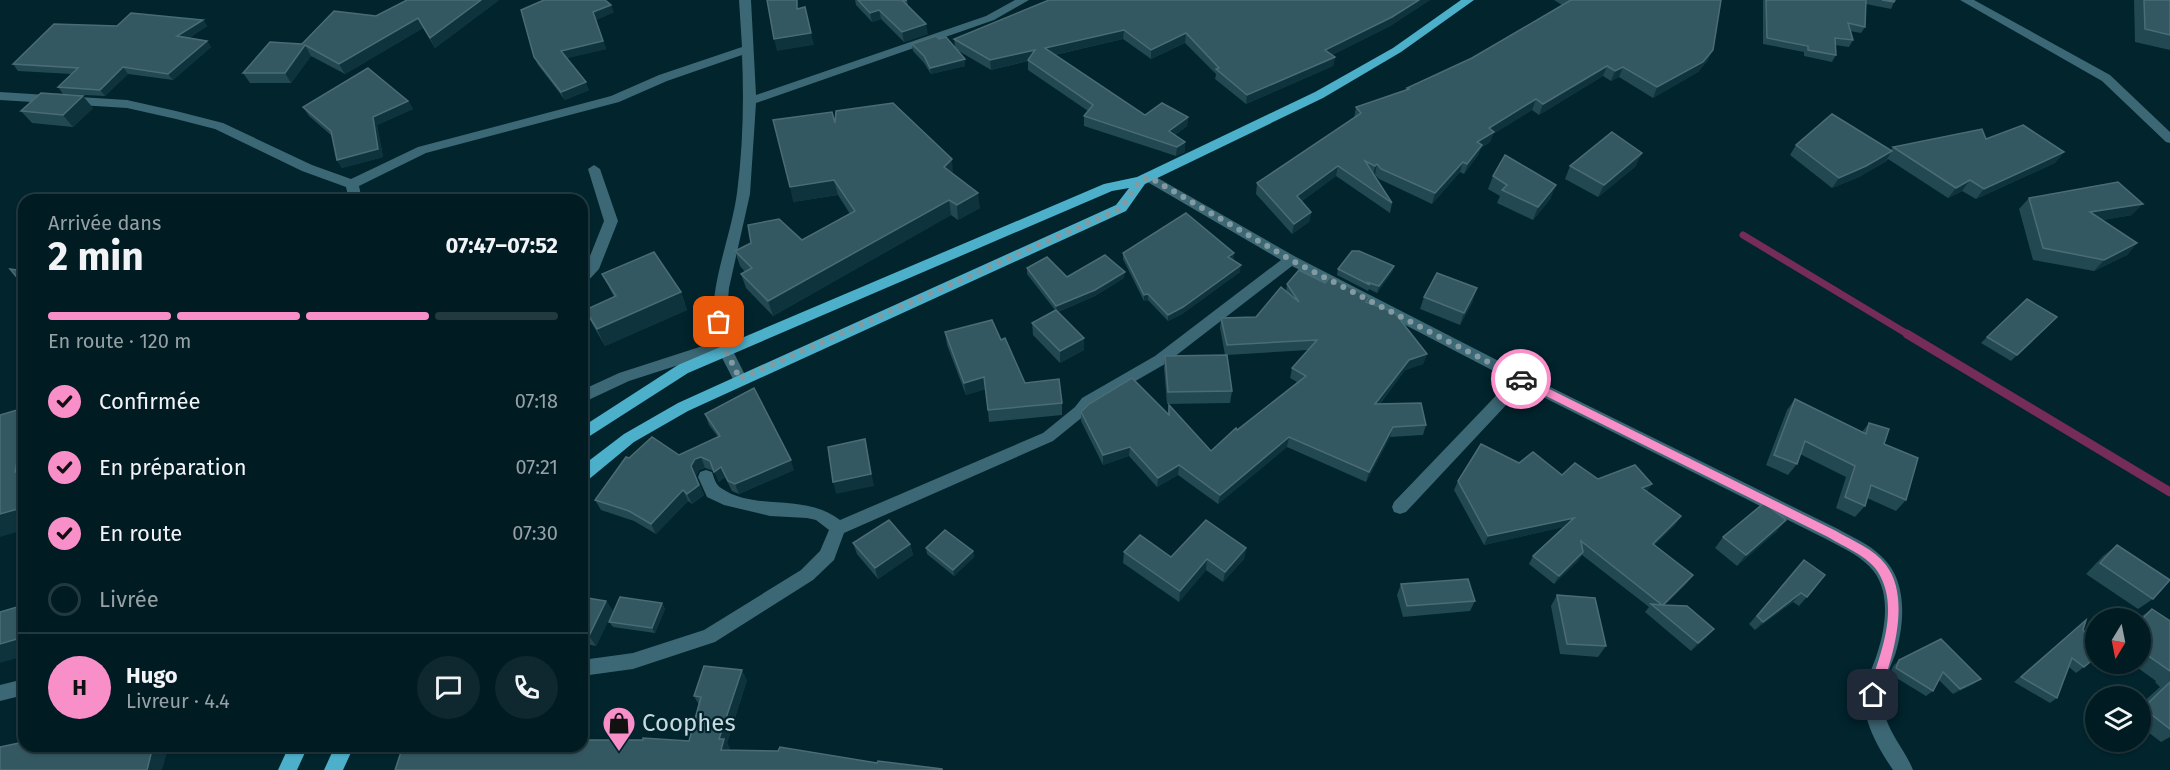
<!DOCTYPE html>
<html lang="fr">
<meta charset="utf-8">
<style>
:root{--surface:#011b22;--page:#0f282f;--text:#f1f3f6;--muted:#96a1a5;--line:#233940;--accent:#f98fc9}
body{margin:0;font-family:"Fira Sans",sans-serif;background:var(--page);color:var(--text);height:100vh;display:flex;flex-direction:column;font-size:22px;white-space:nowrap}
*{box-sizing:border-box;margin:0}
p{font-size:20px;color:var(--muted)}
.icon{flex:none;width:33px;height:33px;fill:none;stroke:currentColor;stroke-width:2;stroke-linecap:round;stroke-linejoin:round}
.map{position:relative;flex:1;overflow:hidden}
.drawer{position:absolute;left:18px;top:194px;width:570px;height:558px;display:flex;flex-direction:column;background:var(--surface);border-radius:18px;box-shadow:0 2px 4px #0004,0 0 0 2px var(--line)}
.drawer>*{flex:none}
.needle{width:39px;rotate:190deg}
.controls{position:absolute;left:2085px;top:608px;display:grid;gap:12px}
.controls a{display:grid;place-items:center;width:66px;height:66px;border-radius:50%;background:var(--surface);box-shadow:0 2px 4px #0004,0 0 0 2px var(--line);font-size:30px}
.pin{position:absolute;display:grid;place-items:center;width:51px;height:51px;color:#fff;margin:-26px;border-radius:12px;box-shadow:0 3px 9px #0006}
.courier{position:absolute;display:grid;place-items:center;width:60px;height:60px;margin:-30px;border:4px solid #f98fc9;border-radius:50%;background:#fff;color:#222;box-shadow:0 2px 8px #0007}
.head em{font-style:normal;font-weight:700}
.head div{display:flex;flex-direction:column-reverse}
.head{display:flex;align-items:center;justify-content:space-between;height:102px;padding:0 30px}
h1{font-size:39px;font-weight:700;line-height:45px}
.bar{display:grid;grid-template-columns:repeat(4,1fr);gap:9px 6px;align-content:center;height:72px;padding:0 30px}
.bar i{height:8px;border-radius:4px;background:var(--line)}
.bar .current{background:var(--accent)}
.bar p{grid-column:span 4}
.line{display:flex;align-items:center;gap:15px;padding:0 30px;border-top:2px solid var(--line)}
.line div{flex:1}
.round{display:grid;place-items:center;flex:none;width:63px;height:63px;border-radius:32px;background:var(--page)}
ol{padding:0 30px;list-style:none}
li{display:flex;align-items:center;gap:18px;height:66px}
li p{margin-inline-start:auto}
li .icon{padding:6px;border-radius:50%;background:var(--accent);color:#111;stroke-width:4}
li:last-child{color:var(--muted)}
li i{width:33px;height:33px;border:3px solid var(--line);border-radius:50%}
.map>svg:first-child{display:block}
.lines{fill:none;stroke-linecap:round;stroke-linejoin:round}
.stream-far1{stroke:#762c58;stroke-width:7}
.stream{stroke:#762c58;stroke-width:9}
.minor{fill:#3c6774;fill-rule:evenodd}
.major{fill:#4db0ca;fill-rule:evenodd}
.wall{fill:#224852}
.shaded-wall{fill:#0e333d}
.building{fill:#345861;stroke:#4b6c75;stroke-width:1.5}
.route{fill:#f98fc9}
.done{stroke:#829aa1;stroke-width:6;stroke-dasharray:0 10.8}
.labels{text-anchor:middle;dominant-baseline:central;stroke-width:4.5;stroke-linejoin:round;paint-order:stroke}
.near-poi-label{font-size:24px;fill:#c7dadf;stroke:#01242d;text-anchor:start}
</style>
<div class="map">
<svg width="2170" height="770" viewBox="0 0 2170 770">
<rect width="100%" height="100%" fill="#01242d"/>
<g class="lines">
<!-- stream-far1 -->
<path class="stream-far1" d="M1743,235L1909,335"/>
<!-- stream -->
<path class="stream" d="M1907,334L2170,492"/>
<!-- minor -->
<g class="minor">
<path d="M739,0H751L756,95L986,16L1015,0H1029L994,20L756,103L750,194L729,288L726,322L730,345L747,379L745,383H735L719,352L629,381L582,403V390L619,373L715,342C706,290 730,243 737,193C743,147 744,101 742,55L667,81L619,102L426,153L359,186L362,200H349L346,187L302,171L215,129L176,119L127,108L0,100V92L127,100L176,111L223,123L312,165L351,179L418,147L611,96L659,75L742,47Z"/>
<path d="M1960,0H1974L2110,75L2170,132V143L2166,142L2102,81Z"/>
<path d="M594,165L600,169L618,221L599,269L587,282L582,283V270L586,266L604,221L588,169Z"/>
<path d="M1149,173L1296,257L1526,375L1838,529C1852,537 1869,544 1881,556C1908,580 1905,623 1895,655C1889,671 1881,686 1883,704C1885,730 1904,747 1913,770H1893C1879,749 1864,724 1864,698C1864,682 1873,668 1877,654C1886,627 1892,588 1869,566C1857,554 1841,547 1826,539L1523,387L1406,512L1400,514L1394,512L1392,507L1394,502L1511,380L1292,266L1165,364L1092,406L1085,415L1053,441L844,533L834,560L813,580L715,642L633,669L582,676V660L633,653L704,630L801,570L820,551L829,530L816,520L807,518L770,516L724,505L707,497L698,477L700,472L706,470L712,472C714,478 716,485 721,488C756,512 803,492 840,520L1043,433L1075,407L1082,398L1155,356L1281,260L1144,180L1143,177L1144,174Z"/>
<path d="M24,679V695L0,701V685Z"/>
</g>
<!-- major -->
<g class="major">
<path d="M1461,0H1474L1401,52L1323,98L1145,184L1126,211L688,411L634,442L588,480L582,482V466L624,434L678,403L1116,205L1129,188L1112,191L688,373L582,441V427L678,365L1104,184L1137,177L1315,92L1393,48Z"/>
<path d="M289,746H308L297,770H278Z"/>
<path d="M335,746H354L343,770H324Z"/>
</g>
</g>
<!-- wall -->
<g class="wall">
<path d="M499,0L435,48L423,28L345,74L311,56L291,83H250L243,73L302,44L376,16Z"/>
<path d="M855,0H907L908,6L928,34L904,42L881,19L872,22L856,5Z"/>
<path d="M1049,0H1430L1390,26L1332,55L1335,57L1333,66L1246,104L1215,79L1216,74L1185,43L1151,59L1123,39L1055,55L1145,115L1188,117L1187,126L1175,135L1185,152L1176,156L1084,126V116L1088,111L1028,70V61L991,70L957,50L965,59V66L931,74L924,63L913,51L912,44L955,47L954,39Z"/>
<path d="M1554,0H1721L1708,60L1698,72L1653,98L1619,77L1611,81L1603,76L1539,115L1532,110L1493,134L1490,142L1481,148L1478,155L1464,174L1460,172L1432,204L1379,179L1375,175H1374L1392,203L1390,213L1336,176L1302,201L1311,212L1309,222L1292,234L1256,194L1257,183L1354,118L1356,107L1407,90V88L1472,58L1562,5Z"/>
<path d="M1763,0H1895L1891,9L1866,4L1865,27L1861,33L1850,31L1853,40L1849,47L1835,45L1836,55L1832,62L1804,56V52L1763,44Z"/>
<path d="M2134,0H2170V50L2135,42Z"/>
<path d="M521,10L614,12L596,20L606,49L567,58L589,90L565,100L538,65L534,57Z"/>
<path d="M203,20L207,26L189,38L207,41L211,47L173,80L128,74L105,96L63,94L58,87L72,74L18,71L13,64L117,26Z"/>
<path d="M408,101L413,109L377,125L383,157L342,168L337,160L332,136L309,116L303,107Z"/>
<path d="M93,108L73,127L32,123L21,111Z"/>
<path d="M835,123L953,174L980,208L958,220L951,215L773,316L746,288L741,274L745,272L740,266L735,251L802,240L850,214L838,195L793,202Z"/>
<path d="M1986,139L2064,152L2055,163L1976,199L1962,191L1948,198L1888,159L1885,162L1859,177L1832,188L1790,155L1796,145L1891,150L1893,147Z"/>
<path d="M1570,166H1636L1598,197L1565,179Z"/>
<path d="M1493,176L1551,198L1533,220L1497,203L1500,196L1488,189Z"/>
<path d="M2029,198L2132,215L2102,220L2137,243L2127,255L2094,271L2033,260L2019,209Z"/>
<path d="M1123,253L1234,260L1240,272L1182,314L1168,321L1148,300L1144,301L1123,259Z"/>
<path d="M1394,266L1392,272L1377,293L1369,289L1368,291L1337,275L1338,269Z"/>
<path d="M1027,268L1067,277L1124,278L1095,296L1058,312L1084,338V350L1060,363L1033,335L1032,323L1055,310L1027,274Z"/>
<path d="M602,274L681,292L687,310L605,346L594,327L585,310L614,297Z"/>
<path d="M1325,283L1369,297L1368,302L1427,354L1423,364L1405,370L1380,404L1426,425L1423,435L1390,437L1366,482L1287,447L1218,504L1178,475L1157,487L1129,456L1103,465L1081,421V412L1168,413L1169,405L1211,451L1297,382L1290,378L1292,368L1308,350L1227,355L1232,391L1230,403L1167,404L1164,368L1165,356L1225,355L1220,328L1221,318L1256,317L1286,291L1287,284Z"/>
<path d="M1424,297L1473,301L1460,325L1420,309Z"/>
<path d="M2057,317L2011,361L1981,343L1987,337Z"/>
<path d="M945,332L1001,340L1025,383L1062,403V415L989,422L986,389L966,395L947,345Z"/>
<path d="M1795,399L1862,432L1869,423L1884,444L1906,500L1896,511L1867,498L1865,506L1855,517L1836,508L1846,477L1800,454L1797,464L1788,475L1766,465L1787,410Z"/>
<path d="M705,414L794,470L739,494L732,491L725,477L719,482L714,471L705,468L699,470L696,476L704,495L692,504L688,501L656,534L634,521L601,510L595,500L629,458L679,455L718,437L709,425Z"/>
<path d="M1519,463L1562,475L1652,484L1647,491L1681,516L1675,525L1654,545L1693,575L1687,583L1665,605L1707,637L1691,651L1645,612L1649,607L1582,555L1578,561L1554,584L1529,564L1533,556L1563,527L1484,545L1454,490L1458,481Z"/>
<path d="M1786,520L1777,531L1737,566L1715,548L1723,537Z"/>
<path d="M853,543L910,544L913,555L878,579L857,554Z"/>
<path d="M2117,545L2153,599L2138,609L2086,574L2103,556Z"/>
<path d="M926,548L973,551L974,557L954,576L927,554Z"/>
<path d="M1246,548L1244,559L1223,582L1206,570L1179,602L1123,563L1124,552L1171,557Z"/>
<path d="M1796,569L1807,597L1799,606L1793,602L1755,630L1749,624Z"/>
<path d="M1401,584L1475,601L1470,611L1403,617L1397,595Z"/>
<path d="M1557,595L1606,646L1598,657L1560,654L1551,606Z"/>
<path d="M582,597L606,601L613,611L596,646L582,643Z"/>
<path d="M662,603L665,609L655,633L613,627L609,622Z"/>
<path d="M2152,609L2170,621V737L2161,742L2140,726V705L2160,687L2155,682L2156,681L2131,663H2140V618H2139Z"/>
<path d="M2086,620L2083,630L2084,667L2076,673L2069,667L2057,698L2050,703L2014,682Z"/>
<path d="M1941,639L1974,684L1953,694L1939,680L1933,691L1926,696L1890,674L1893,666L1899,660Z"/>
<path d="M747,680L727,743L730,749L729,750L942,769L943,770H395L689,741L699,705L694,696Z"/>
</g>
<!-- shaded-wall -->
<g class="shaded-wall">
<path d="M481,0H499L435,48L430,38Z"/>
<path d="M1419,0H1430L1390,26L1324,59L1325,50Z"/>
<path d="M611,5L614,12L596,20L606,49L564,59L561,51L593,12Z"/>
<path d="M879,10L881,19L872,22L870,13Z"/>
<path d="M418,18L423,28L345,74L339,64Z"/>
<path d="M203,20L207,26L181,43L177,36Z"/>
<path d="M926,24L928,34L904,42L902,32Z"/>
<path d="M1124,30L1123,39L1045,57V48Z"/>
<path d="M811,33L814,45L777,51L774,39Z"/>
<path d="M1186,33L1185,43L1151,59V50Z"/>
<path d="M207,41L211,47L173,80L168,74Z"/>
<path d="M305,45L311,56L291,83L285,73Z"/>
<path d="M1035,50V59L991,70L990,60Z"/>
<path d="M1713,50L1708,60L1698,72L1653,98L1657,87Z"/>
<path d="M1335,57L1333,66L1246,104L1247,95Z"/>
<path d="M965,59V66L931,74L930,68Z"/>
<path d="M1607,66L1603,76L1539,115L1543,104Z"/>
<path d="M123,67L128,74L105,96L100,90Z"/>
<path d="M1623,67L1619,77L1611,81L1615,71Z"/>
<path d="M586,82L589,90L565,100L561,92Z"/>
<path d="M83,96L93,108L73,127L63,115Z"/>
<path d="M1536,99L1532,110L1493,134L1490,142L1481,148L1478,155L1464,174L1477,142L1489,128Z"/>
<path d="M408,101L413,109L377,125L383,157L342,168L337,160L373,117Z"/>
<path d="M1188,117L1187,126L1168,140L1169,131Z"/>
<path d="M1185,142V152L1176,156L1177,147Z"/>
<path d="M1892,151L1885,162L1859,177L1832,188L1839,178Z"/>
<path d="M2064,152L2055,163L1976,199L1984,189Z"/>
<path d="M1642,153L1636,166L1598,197L1604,185Z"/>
<path d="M952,159L953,173L944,167Z"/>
<path d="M1463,162L1460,172L1432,204L1435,193Z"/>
<path d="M1377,164L1375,175L1373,176L1375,166Z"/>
<path d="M1338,166L1336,176L1295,206L1297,196Z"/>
<path d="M834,180L838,195L793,202L790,187Z"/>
<path d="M1970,180L1962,191L1948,198L1956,188Z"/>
<path d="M1556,185L1551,198L1533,220L1538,207Z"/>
<path d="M978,193L980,208L958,220L957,205Z"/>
<path d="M949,200L951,215L773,316L768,301Z"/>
<path d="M2143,204L2132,215L2080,224L2090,212Z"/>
<path d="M1311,212L1309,222L1292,234L1294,224Z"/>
<path d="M2137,243L2127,255L2094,271L2104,260Z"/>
<path d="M1234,253V260L1227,263L1228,257Z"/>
<path d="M1241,265L1240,272L1182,314L1168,321V315Z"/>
<path d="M1394,266L1392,272L1377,293L1379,286Z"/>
<path d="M1125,272L1124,278L1095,296L1057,312L1056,306Z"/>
<path d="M1477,288L1473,301L1460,325L1464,313Z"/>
<path d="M681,292L687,310L605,346L597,329Z"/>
<path d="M1148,294V300L1144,301V295Z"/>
<path d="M1084,338V350L1060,363V351Z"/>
<path d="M1427,354L1423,364L1405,370L1372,414L1375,404L1409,360Z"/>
<path d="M984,377L986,389L966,395L964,383Z"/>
<path d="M24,425V530L0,537V514L15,472Z"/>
<path d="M1393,427L1390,437L1366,482L1369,472Z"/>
<path d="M1289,437L1287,447L1218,504L1220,495Z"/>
<path d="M865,439L874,486L836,494L833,482Z"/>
<path d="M1130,447L1129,456L1103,465V455Z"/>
<path d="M701,457L705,468L699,470L696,476L704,495L692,504L687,494L691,466L695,459Z"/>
<path d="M791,460L794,470L739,494L735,484Z"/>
<path d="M1179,465L1178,475L1157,487L1158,478Z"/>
<path d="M721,467L725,477L719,482L714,472Z"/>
<path d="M1652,484L1646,493L1642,488Z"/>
<path d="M683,490L688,501L656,534L651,524Z"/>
<path d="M1681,516L1675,525L1647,553L1653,544Z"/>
<path d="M1574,518L1569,526L1484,545L1488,536Z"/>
<path d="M1786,520L1777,531L1737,566L1746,555Z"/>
<path d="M910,544L913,555L878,579L875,568Z"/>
<path d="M1246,548L1244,559L1223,582L1225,572Z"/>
<path d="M973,551L974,557L954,576L953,570Z"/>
<path d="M1583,552L1578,561L1554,584L1559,576Z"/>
<path d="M1207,559L1206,570L1179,602L1180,591Z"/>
<path d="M1693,575L1687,583L1657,613L1663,605Z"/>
<path d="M1801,593L1793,602L1755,630L1763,622Z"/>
<path d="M606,601L613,611L596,646L589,636Z"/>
<path d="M662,603L665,609L655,633L652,628Z"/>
<path d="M1714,629L1707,637L1691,651L1698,643Z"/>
<path d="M24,637V656L0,663V644Z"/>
<path d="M742,670L747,680L727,743L730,749L727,759L721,750L719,739Z"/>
<path d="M1981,679L1974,684L1953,694L1960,689Z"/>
<path d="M153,746H169L162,770H147Z"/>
</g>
<!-- building -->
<g class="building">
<path d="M407,0H481L430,38L418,18L339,64L305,45L285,73H243L270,42L302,44L334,11L376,16Z"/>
<path d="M544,0H605L611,5L593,12L603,41L561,51L586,82L561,92L534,57L521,10Z"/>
<path d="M767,0H797V9L805,7L811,33L774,39Z"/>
<path d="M858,0H907L903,1L926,24L902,32L879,10L870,13Z"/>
<path d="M1049,0H1419L1392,17L1325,50L1335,57L1247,95L1216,69L1219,68L1186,33L1151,50L1124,30L1045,48L1145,115L1162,103L1188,117L1169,131L1185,142L1177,147L1084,116L1093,105L1028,60L1035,50L990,60L954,39Z"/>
<path d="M1571,0H1721L1713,50L1703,62L1657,87L1623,67L1615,71L1607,66L1543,104L1536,99L1489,128L1494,132L1477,142L1482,145L1467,164L1463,162L1435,193L1381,169L1377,164L1375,166L1365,161L1392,203L1338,166L1297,196L1311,212L1294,224L1257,183L1361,113L1356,107L1409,89L1407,88L1472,58Z"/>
<path d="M1766,0H1866L1865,27L1848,23L1853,40L1835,38L1836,55L1808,50V46L1767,38Z"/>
<path d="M1882,0H1895L1894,2Z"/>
<path d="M2144,0H2170V35L2145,29Z"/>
<path d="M131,13L203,20L177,36L207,41L168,74L123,67L100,90L58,87L78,68L13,64L54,24L117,26Z"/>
<path d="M936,36L939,39L946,37L965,59L930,68L924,56L912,44Z"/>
<path d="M368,68L408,101L373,117L378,149L337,160L331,131L303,107Z"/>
<path d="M41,93L83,96L63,115L21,111Z"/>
<path d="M893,103L952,159L944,167L978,193L957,205L949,200L768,301L741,274L752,268L735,251L751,243L748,225L779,219L802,240L855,211L834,180L790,187L773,120L832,112L835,123L836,111Z"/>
<path d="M1832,114L1892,151L1866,166L1839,178L1796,145Z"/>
<path d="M2023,125L2064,152L1984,189L1970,180L1956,188L1893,147L1982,129L1986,139Z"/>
<path d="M1612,132L1642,153L1604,185L1570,166Z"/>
<path d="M1505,155L1556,185L1538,207L1502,190L1507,185L1493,176Z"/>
<path d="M2118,182L2143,204L2090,212L2137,243L2104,260L2043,248L2029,198Z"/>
<path d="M1186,213L1234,253L1228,257L1241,265L1183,307L1168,315L1148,294L1144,295L1123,253Z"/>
<path d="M1352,251H1359L1394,266L1379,286L1367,282L1370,285L1338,269Z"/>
<path d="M654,252L681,292L597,329L585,310L616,296L602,274Z"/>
<path d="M1105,255L1125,272L1095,290L1056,306L1027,268L1047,257L1067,277Z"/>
<path d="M10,269L24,271V286Z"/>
<path d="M1299,270L1325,283L1330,277L1369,297L1366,302L1394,312L1427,354L1409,360L1375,404L1421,403L1426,425L1393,427L1369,472L1289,437L1220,495L1179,465L1158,478L1130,447L1103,455L1081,412L1089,404L1132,378L1169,415V405L1211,451L1236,428L1237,430L1306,376L1292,368L1317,340L1227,345L1221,318L1256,317L1281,287L1299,302L1287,284Z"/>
<path d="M1437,273L1477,288L1464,313L1424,297Z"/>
<path d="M2027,299L2057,317L2017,355L1987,337Z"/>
<path d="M1056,310L1084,338L1060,351L1032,323Z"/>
<path d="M992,320L1001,340L1005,338L1025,383L1059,379L1062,403L988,410L984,377L964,383L945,332Z"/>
<path d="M1227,355L1232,391L1168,392L1165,356Z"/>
<path d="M754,388L791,460L735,484L728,481L721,467L714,472L710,461L701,457L695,459L691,466L699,485L687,494L683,490L651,524L629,511L595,500L626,457L629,458L652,437L679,455L720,436L705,414Z"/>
<path d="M1795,399L1866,434L1869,423L1889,429L1884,444L1918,458L1906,500L1871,485L1865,506L1845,497L1855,466L1805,441L1797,464L1774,455Z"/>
<path d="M24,408V425L15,472L22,470L18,509L0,514V415Z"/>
<path d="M865,439L871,474L833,482L828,447Z"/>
<path d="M1481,444L1519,463L1533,452L1562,475L1575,463L1598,479L1635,465L1652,484L1642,488L1681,516L1653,544L1693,575L1663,605L1687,606L1714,629L1698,643L1651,604L1662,605L1581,541L1583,552L1559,576L1533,556L1574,518L1488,536L1458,481Z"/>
<path d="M1764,503L1786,520L1746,555L1723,537Z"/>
<path d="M889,520L910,544L875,568L853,543Z"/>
<path d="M1206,520L1246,548L1225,572L1207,559L1180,591L1124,552L1140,535L1171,557Z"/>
<path d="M945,530L973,551L953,570L926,548Z"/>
<path d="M2117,545L2170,580L2153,599L2100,563Z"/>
<path d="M1804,560L1825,575L1807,597L1801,593L1763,622L1757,616Z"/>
<path d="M1468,579L1475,601L1407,606L1401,584Z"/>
<path d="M1557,595L1595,598L1606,646L1567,644Z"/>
<path d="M582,597L606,601L589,636L582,635Z"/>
<path d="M620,597L662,603L652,628L609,622Z"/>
<path d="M24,605V637L0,644V612Z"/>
<path d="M2152,609L2170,621V671L2140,650V621Z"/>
<path d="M2086,620L2083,630L2096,640V657L2084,667L2072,658L2057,698L2021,677Z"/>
<path d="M1941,639L1981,679L1960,689L1943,672L1933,691L1896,668L1899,660Z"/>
<path d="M704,666L742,670L719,739H724L721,750L778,751L780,747L877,763L878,761L942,769V770H395L401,752L407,746H582V740H643V738L689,741L701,697L694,696Z"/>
<path d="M2170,682V729L2143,708Z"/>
<path d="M24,742V746H153L147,770H0V747Z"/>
</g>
<!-- route -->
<path class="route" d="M1521,375L1836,531C1853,541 1874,549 1886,565C1912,599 1892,663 1877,699H1869L1867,695C1879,658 1901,609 1878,572C1868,556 1844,547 1828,537L1518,382L1516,379Z"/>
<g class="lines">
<!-- done -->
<path class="done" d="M719,322L723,345L740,379L1121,208L1140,181L1149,177L1291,260L1521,379"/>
</g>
<!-- icons -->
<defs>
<symbol id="shop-pin" viewBox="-11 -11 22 30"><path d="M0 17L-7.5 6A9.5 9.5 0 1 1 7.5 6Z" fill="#f98fc9" stroke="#01242d"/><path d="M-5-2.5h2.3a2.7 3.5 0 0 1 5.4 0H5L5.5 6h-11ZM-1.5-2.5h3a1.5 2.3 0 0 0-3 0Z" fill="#111"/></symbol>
</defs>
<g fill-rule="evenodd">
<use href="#shop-pin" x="600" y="704" width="38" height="52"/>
</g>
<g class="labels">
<!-- near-poi labels -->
<g class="near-poi-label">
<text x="642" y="723">Coophes</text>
</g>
</g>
</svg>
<div class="controls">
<a><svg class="needle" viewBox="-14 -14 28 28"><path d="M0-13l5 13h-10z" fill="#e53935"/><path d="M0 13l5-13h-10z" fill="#96a1a5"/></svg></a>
<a><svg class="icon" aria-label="layers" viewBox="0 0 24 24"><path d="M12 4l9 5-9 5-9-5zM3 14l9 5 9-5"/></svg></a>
</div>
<div class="pin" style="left:719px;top:322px;background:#ea580c"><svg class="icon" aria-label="bag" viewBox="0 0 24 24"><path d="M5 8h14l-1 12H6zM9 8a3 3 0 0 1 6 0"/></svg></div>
<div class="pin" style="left:1873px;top:695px;background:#1f2937"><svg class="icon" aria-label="home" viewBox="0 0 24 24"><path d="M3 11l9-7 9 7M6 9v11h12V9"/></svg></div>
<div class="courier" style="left:1521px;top:379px"><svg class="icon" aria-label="car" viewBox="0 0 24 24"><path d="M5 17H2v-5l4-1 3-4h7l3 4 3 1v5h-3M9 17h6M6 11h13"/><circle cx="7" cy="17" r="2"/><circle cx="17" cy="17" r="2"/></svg></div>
<section class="drawer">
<div class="head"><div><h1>2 min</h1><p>Arrivée dans</p></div><em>07:47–07:52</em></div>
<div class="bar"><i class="current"></i><i class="current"></i><i class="current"></i><i></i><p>En route · 120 m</p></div>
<ol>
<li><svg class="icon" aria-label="check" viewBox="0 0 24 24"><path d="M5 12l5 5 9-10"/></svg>Confirmée<p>07:18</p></li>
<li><svg class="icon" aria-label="check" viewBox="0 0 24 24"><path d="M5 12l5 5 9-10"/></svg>En préparation<p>07:21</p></li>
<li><svg class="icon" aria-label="check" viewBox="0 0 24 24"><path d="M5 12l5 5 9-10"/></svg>En route<p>07:30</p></li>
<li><i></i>Livrée</li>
</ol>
<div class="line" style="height:108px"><b class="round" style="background:var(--accent);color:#111">H</b><div><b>Hugo</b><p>Livreur · 4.4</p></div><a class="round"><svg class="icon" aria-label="chat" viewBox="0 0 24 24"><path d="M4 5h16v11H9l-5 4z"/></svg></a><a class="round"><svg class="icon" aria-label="phone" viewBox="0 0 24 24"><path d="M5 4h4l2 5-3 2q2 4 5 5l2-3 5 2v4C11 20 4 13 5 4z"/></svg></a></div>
</section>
</div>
